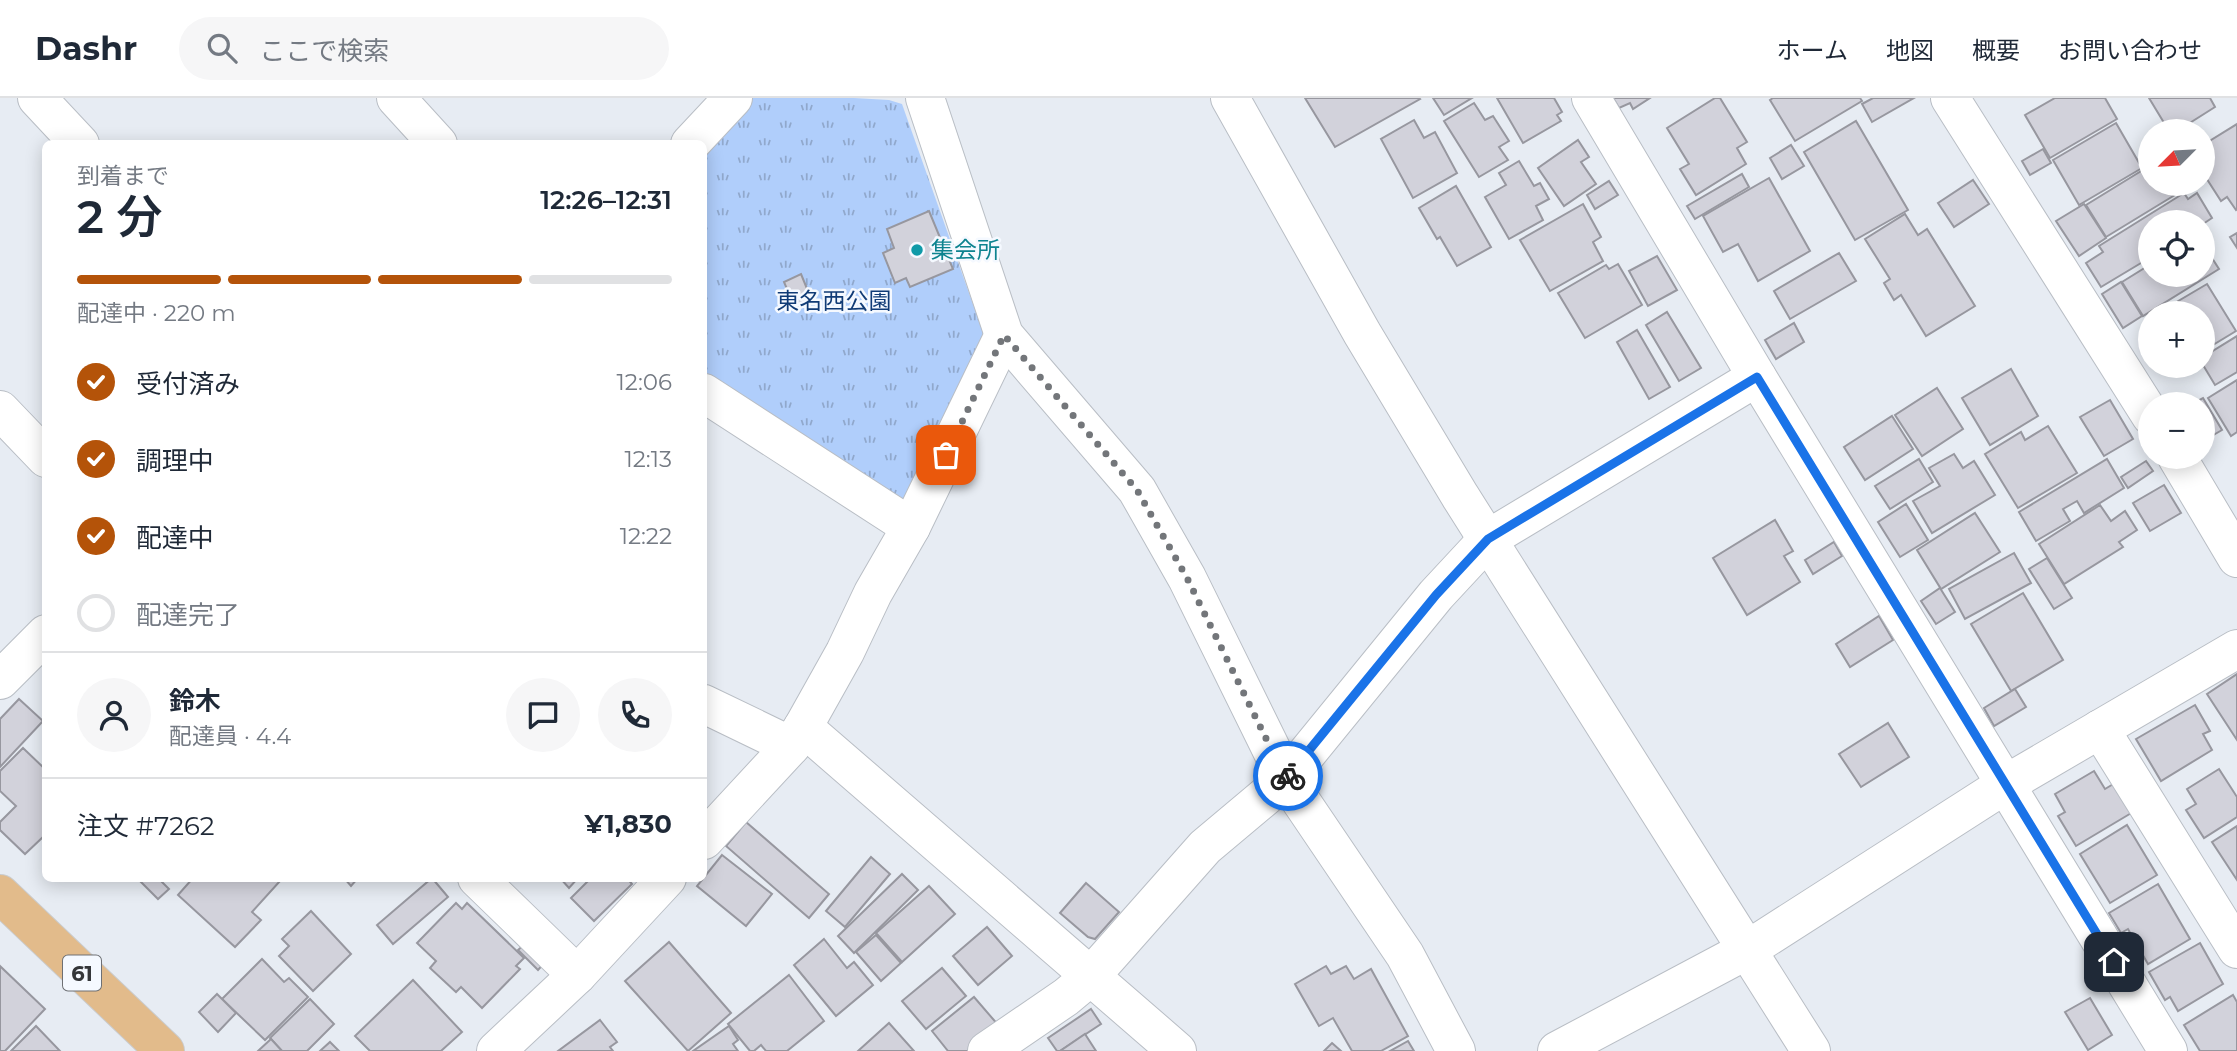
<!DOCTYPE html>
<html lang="ja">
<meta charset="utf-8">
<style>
:root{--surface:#fff;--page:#f6f6f7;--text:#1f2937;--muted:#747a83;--line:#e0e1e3;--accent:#b45309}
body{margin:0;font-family:Montserrat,"Noto Sans JP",sans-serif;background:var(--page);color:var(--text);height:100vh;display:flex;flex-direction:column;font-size:26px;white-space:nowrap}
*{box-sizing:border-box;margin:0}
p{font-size:23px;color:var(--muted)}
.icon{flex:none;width:38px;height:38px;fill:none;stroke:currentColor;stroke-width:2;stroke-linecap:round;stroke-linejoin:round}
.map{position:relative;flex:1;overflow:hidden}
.side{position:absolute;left:42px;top:42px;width:665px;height:742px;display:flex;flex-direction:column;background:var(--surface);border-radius:10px;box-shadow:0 4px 18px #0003}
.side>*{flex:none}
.needle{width:46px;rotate:246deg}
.tools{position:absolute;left:2138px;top:21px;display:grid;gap:14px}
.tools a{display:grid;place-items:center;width:77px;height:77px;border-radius:50%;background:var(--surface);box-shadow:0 4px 18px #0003;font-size:35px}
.pin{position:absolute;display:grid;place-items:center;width:60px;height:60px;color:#fff;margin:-30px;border-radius:14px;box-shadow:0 4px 10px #0006}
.courier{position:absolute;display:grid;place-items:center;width:70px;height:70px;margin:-35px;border:5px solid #1a73e8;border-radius:50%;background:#fff;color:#222;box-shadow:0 2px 9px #0007}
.overview em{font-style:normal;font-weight:600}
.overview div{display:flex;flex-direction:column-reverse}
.overview{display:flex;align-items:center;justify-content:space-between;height:119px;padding:0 35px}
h1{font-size:46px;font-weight:600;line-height:52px}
.bar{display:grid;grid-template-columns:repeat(4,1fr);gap:10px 7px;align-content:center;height:84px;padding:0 35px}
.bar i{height:9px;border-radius:5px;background:var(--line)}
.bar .on{background:var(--accent)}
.bar p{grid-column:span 4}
.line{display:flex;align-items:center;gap:18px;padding:0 35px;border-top:2px solid var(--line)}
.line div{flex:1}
.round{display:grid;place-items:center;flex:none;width:74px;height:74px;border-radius:37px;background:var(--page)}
ol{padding:0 35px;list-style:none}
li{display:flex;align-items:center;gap:21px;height:77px}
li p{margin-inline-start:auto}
li .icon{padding:7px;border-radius:50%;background:var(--accent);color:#fff;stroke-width:4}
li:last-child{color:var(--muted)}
li i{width:38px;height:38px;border:4px solid var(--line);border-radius:50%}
header{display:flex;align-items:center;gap:42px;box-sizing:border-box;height:98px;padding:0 35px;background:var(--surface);border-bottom:2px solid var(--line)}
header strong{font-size:33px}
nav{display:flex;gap:38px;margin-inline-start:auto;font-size:24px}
.search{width:490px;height:63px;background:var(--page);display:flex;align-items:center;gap:18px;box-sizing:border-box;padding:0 24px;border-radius:38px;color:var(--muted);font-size:26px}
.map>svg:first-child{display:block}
.grass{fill:url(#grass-tufts)}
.building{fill:#d2d2db;stroke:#97979f;stroke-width:2}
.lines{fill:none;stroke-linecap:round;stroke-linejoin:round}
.minor-casing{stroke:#b9bec5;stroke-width:40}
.major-casing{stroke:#cacbcc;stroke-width:40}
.minor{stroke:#fff;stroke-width:38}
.major{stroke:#e2bb8b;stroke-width:38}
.done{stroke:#73767a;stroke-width:7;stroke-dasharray:0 12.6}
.route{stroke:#1a73e8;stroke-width:9}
.culture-dot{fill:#0f9aa8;stroke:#f5f9ff;stroke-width:2.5}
.labels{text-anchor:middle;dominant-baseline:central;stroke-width:5;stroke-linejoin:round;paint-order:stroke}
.shield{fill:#f5f9ff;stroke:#6e7074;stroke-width:2}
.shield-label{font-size:21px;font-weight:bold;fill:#343639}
.culture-label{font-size:23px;fill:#0d838f;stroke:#f5f9ff;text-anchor:start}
.park-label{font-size:23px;fill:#103b76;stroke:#f5f9ff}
</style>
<header>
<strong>Dashr</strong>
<div class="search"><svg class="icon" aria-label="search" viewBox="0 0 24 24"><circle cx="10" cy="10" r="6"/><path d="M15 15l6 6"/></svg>ここで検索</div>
<nav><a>ホーム</a><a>地図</a><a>概要</a><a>お問い合わせ</a></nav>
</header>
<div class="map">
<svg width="2237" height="953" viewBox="0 0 2237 953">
<defs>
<pattern id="grass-tufts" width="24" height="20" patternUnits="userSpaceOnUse" patternTransform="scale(1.75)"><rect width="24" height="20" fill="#b0cefb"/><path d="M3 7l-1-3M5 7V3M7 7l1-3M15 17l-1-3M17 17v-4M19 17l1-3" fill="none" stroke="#90a8cc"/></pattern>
</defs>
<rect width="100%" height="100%" fill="#e7ecf3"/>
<!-- grass -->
<path class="grass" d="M753,0H854L889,2L902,6L985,240L902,404L704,273V51Z"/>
<!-- building -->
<g class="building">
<path d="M1305,0H1419L1420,1L1335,49Z"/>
<path d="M1433,0H1472L1444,17Z"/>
<path d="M1497,0H1554L1562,14L1557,17L1561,23L1523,45Z"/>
<path d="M1613,0H1650L1633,11L1630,5L1619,10Z"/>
<path d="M1715,0H1720L1747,44L1737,50L1746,66L1696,97L1680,71L1689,66L1667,30Z"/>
<path d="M1773,0H1860L1862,3L1795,43L1770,2Z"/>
<path d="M1873,0H1914L1872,24L1862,6Z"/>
<path d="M2055,0H2105L2117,21L2050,60L2025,17Z"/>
<path d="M2149,0H2210L2215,9L2177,33H2169Z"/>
<path d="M1474,5L1485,22L1493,18L1509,43L1499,49L1508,62L1479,79L1444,23Z"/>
<path d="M1414,22L1424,40L1435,34L1457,75L1413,100L1381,41Z"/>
<path d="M1856,23L1908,112L1855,142L1804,54Z"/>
<path d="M2116,25L2142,70L2079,107L2053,62Z"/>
<path d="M2237,26V111L2236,112L2227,99L2221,103L2203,75V67L2206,65L2203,61V47Z"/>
<path d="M1578,42L1589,59L1581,64L1596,86L1564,108L1538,70Z"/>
<path d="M1791,47L1804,68L1782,81L1770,60Z"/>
<path d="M2043,51L2051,65L2030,77L2022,63Z"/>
<path d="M1519,63L1534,88L1540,85L1549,101L1536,108L1543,122L1509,141L1485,99L1506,87L1499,75Z"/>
<path d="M2151,67V86H2186L2188,89L2106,139L2086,107Z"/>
<path d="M1742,76L1749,89L1695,121L1687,108Z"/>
<path d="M1769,80L1810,153L1758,183L1738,146L1723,154L1703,118Z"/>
<path d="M1973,82L1989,106L1954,129L1938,105Z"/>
<path d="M1609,83L1618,97L1595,111L1587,97Z"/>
<path d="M1456,88L1491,149L1457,168L1440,139L1437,141L1419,110Z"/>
<path d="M2184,95L2188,101L2197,95L2212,120L2203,126V124H2151V159L2101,189L2086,165L2103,154L2099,148Z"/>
<path d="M1583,106L1601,139L1593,144L1603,163L1550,193L1520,142Z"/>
<path d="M2084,106L2106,140L2079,158L2056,123Z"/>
<path d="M929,113L953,171L910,189L906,180L895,185L883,155L894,150L887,131Z"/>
<path d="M1905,116L1918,137L1927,131L1975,208L1926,238L1901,197L1894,202L1884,185L1890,181L1865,141Z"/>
<path d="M2237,135V150L2230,139Z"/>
<path d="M2203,146L2219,171L2143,218L2122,184L2151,166V177H2203Z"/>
<path d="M1839,155L1856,183L1790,221L1774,193Z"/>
<path d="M1657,158L1677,192L1648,208L1629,173Z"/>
<path d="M1618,166L1642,207L1585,240L1558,195L1606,167L1609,171Z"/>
<path d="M801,176L812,203L795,210L784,184Z"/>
<path d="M2121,184L2142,218L2123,230L2102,196Z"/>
<path d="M2207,186L2236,233L2203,253V215H2158Z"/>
<path d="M1667,214L1701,270L1679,283L1646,227Z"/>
<path d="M1794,225L1804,244L1776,261L1765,242Z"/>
<path d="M1637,232L1670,289L1649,301L1617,244Z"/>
<path d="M2237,238V274L2215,287L2203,267V259Z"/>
<path d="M2011,271L2038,318L1990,347L1962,300Z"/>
<path d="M2237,282V334L2231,338L2208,300Z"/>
<path d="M1937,290L1963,331L1922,358L1895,317Z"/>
<path d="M2203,300L2222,332L2203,343V306H2192Z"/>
<path d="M2110,302L2133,341L2104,358L2080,319Z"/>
<path d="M1892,318L1913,351L1865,382L1844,349Z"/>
<path d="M2048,328L2077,375L2018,410L1985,356L2021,334L2025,342Z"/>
<path d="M1954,356L1963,370L1974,363L1995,397L1932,435L1913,403L1940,388L1929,370Z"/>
<path d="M1919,361L1933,384L1890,411L1875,388Z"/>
<path d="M2107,361L2124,390L2084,415L2077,403L2063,411L2070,423L2036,443L2019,414Z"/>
<path d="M2146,363L2153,373L2128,390L2121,379Z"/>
<path d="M2164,387L2181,415L2150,433L2133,405Z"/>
<path d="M1906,406L1928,442L1900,459L1878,424Z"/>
<path d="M2100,407L2111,423L2125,413L2137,432L2119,444L2123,449L2064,486L2039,446Z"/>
<path d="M1975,415L2000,454L1941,491L1917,452Z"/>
<path d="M1775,422L1793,453L1784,458L1800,484L1747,517L1713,460Z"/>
<path d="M1834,444L1842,458L1813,476L1805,462Z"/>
<path d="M2014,455L2031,485L1965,521L1949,491Z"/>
<path d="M2047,460L2072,500L2054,511L2029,471Z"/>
<path d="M1940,490L1955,514L1936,526L1921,503Z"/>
<path d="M2023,495L2063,562L2011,593L1971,526Z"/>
<path d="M1879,518L1893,542L1850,569L1836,546Z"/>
<path d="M2237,576V642L2207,596Z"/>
<path d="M2015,591L2026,609L1994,628L1984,610Z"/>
<path d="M19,601L43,623L0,669V621Z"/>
<path d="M2195,607L2210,633L2203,636L2212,652L2161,683L2136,641Z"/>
<path d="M1888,625L1909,659L1861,689L1839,656Z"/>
<path d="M23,650L46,672V742L43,739L25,756L0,732V724L16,708L0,693V673Z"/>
<path d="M2219,671L2237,699V719L2204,740L2186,712L2196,706L2187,691Z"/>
<path d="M2094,673L2105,691L2115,685L2133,714L2076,748L2058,718L2065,714L2055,696Z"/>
<path d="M746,724L829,796L809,820L726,748Z"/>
<path d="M2127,727L2157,777L2110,805L2080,756Z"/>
<path d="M2237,728V782L2212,744Z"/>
<path d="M722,757L772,796L746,828L697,788Z"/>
<path d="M871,759L890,776L845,829L826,813Z"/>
<path d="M902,776L918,792L854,855L838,838Z"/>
<path d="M140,780H158L169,791L158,801L139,782Z"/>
<path d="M193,780H277L280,783L252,814L261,822L235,849L178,797Z"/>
<path d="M344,780H358L351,788Z"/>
<path d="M432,780L448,799L393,846L377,827Z"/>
<path d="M560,780H578L569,790Z"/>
<path d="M591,780H627L632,786L594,823L571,800Z"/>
<path d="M1086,785L1119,814L1095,841L1088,839L1060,815Z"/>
<path d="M2158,786L2190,841L2148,866L2128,831L2121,835L2109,815Z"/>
<path d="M929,788L955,816L902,864L876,835Z"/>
<path d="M456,805L462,811L467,805L524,860L516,868L520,871L482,910L461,889L456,894L430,870L436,863L417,845Z"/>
<path d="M311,813L351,856L313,893L279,858L289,848L282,841Z"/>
<path d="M987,829L1012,858L978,887L953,858Z"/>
<path d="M876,837L901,865L881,883L856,854Z"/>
<path d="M824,841L847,870L854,864L873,887L836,918L794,867Z"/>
<path d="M669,844L731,915L688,953L625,883Z"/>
<path d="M526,845L546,863L538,872L518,852Z"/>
<path d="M2200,845L2223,886L2178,913L2170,899L2165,902L2149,874Z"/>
<path d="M262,861L284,884L289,880L308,899L265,942L222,901Z"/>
<path d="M0,868L45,911L5,953H0Z"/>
<path d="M1326,868L1331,876L1346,868L1354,881L1371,871L1408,938L1381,953H1352L1333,920L1319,928L1295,886Z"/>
<path d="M942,870L966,898L926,931L902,903Z"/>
<path d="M789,877L824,923L787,953H766L761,947L754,953H750L728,926Z"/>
<path d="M413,882L462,934L441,953H370L355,938Z"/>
<path d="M217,896L236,915L218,934L199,914Z"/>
<path d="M2233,897L2237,904V953H2200L2184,927Z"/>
<path d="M974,899L999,928L969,953H948L932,933Z"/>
<path d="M2090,900L2112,937L2088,952L2065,914Z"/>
<path d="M310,901L334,926L307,953H282L270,940Z"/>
<path d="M1091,911L1101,926L1060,953H1057L1048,940Z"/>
<path d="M600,922L617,944L610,949L613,953H558Z"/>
<path d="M889,925L914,953H858Z"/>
<path d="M36,928L60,953H11Z"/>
<path d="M729,928L738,942L733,946L738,953H693Z"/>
<path d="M1085,936L1096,953H1060Z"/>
<path d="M271,941L282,953H258Z"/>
<path d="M1408,943L1414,953H1390Z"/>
<path d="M330,944L339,953H320Z"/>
<path d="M1332,945L1341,953H1324Z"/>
</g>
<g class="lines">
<defs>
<g id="minor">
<path d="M37,0L80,46"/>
<path d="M396,0L438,46"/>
<path d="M925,0L1004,237L1137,392L1187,480L1286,681L1405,857L1456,953"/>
<path d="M1230,0L1362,235L1460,398L1811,953"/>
<path d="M1591,0L1757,279L2168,953"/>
<path d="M1950,0L2151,318"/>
<path d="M690,46L733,0"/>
<path d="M704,295L911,429"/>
<path d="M0,312L46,360"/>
<path d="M2177,359L2237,460"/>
<path d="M0,582L46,536"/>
<path d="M704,606L791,648"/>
<path d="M803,629L1177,953"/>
<path d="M2100,631L2237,851"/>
<path d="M704,742L791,648L803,629L845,554L873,495L911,429L1004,237"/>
<path d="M477,780L577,877"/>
<path d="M496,953L577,877L667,780"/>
<path d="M987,953L1066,899L1090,879L1205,749L1286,681L1436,497L1488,441L1757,279"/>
<path d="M1557,953L1747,852L2006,686L2237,551"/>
</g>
<path id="major" d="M0,796L165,953"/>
</defs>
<!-- minor casing -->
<use href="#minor" class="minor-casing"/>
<!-- major casing -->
<use href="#major" class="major-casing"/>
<!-- minor -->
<use href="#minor" class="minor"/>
<!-- major -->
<use href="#major" class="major"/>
</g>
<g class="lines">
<!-- done -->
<path class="done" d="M946,357L1004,237L1137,392L1187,480L1286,681L1288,678"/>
<!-- route -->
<path class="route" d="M1288,678L1436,497L1488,441L1757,279L2114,864"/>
</g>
<!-- markers -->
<circle class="culture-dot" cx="917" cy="152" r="7"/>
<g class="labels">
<!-- shield labels -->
<rect class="shield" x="63" y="857.5" width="38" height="35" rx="5"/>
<g class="shield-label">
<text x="82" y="875">61</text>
</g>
<!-- culture labels -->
<g class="culture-label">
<text x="931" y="152">集会所</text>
</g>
<!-- park labels -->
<g class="park-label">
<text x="834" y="203">東名西公園</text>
</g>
</g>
</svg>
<div class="tools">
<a><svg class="needle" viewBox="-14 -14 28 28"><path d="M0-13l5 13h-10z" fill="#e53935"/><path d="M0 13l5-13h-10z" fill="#747a83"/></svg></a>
<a><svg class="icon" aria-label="locate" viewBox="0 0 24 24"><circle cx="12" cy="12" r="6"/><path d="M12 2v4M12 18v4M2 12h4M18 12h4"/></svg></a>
<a>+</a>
<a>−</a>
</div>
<div class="pin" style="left:946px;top:357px;background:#ea580c"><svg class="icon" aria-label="bag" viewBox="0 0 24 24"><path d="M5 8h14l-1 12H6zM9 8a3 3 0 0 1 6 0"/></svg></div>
<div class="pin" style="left:2114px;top:864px;background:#1f2937"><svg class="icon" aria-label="home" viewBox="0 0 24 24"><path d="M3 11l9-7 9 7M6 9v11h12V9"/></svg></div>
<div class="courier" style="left:1288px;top:678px"><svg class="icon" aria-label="bike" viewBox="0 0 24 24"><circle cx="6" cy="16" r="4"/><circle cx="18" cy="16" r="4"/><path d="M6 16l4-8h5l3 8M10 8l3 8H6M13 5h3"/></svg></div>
<section class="side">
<div class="overview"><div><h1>2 分</h1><p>到着まで</p></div><em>12:26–12:31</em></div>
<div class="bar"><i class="on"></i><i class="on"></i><i class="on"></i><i></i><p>配達中 · 220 m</p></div>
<ol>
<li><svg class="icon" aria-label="check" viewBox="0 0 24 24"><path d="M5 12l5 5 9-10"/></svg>受付済み<p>12:06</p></li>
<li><svg class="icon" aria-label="check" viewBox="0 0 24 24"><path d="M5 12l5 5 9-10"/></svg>調理中<p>12:13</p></li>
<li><svg class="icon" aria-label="check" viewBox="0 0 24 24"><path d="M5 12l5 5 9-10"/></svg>配達中<p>12:22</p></li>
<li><i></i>配達完了</li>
</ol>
<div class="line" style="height:126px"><a class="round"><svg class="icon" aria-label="person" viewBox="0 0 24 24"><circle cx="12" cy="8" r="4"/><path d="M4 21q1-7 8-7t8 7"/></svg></a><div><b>鈴木</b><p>配達員 · 4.4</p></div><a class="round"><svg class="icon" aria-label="chat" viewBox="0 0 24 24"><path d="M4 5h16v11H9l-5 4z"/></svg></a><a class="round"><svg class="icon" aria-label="phone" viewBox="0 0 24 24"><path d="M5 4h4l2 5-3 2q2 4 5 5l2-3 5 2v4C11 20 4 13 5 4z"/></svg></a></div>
<div class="line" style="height:91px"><div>注文 #7262</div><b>¥1,830</b></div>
</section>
</div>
